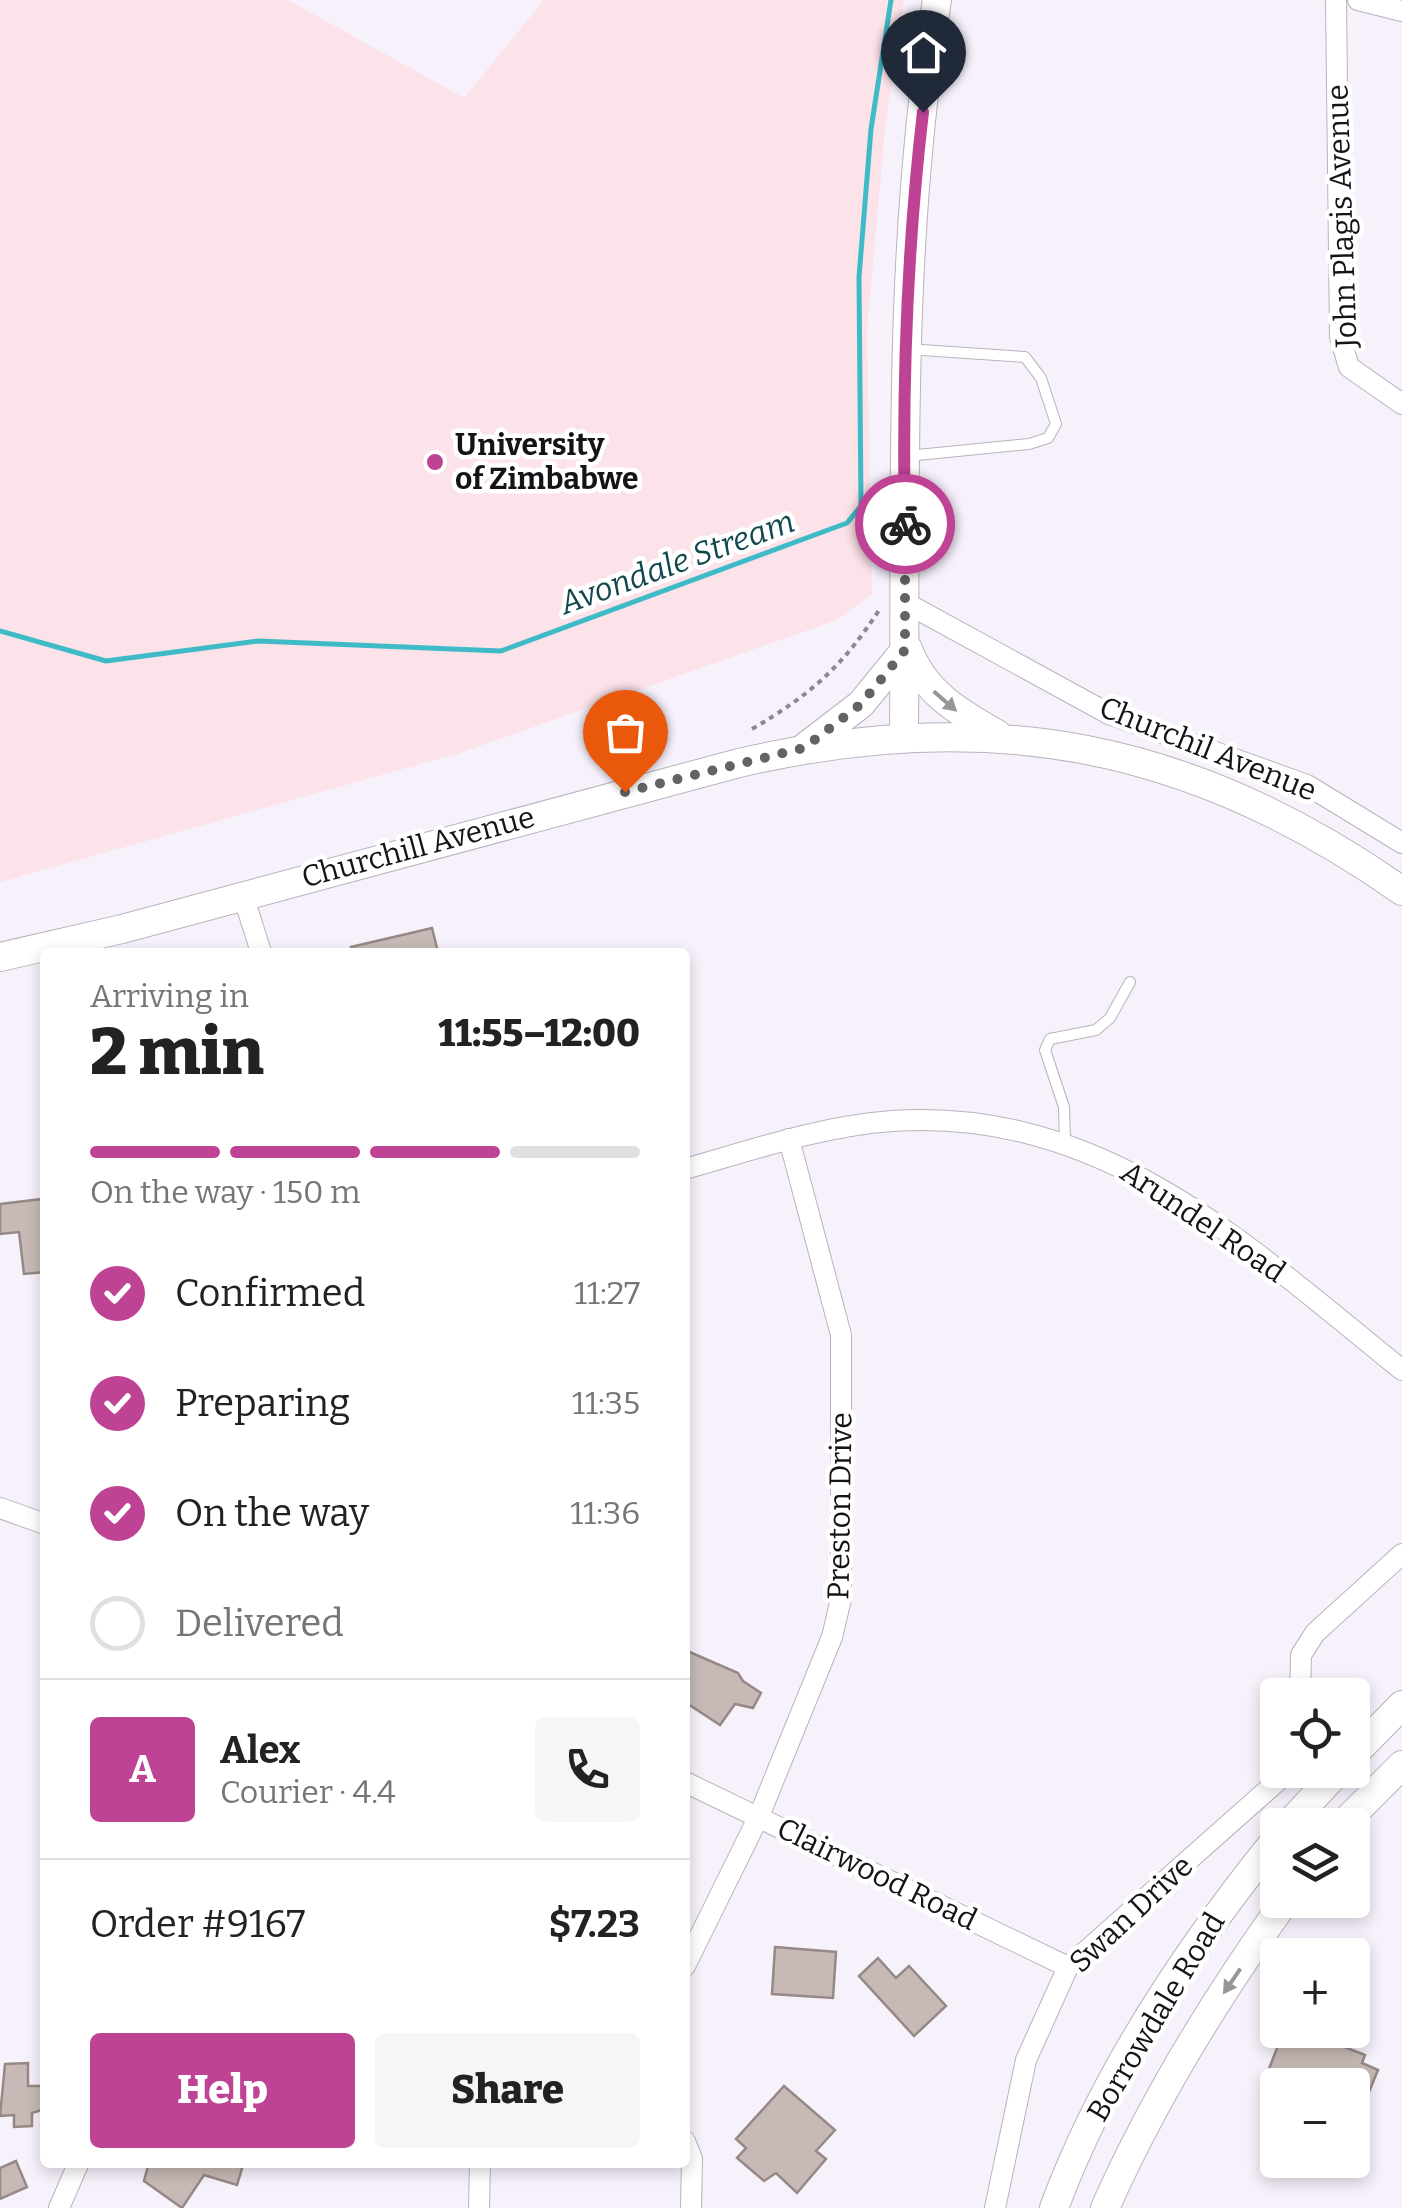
<!DOCTYPE html>
<meta charset="utf-8">
<style>
:root{--surface:#fff;--page:#f6f6f6;--text:#222;--muted:#767676;--line:#e0e0e0;--accent:#bf4394}
body{margin:0;font-family:Bitter,serif;background:var(--page);color:var(--text);height:100vh;display:flex;flex-direction:column;font-size:38px;white-space:nowrap}
*{box-sizing:border-box;margin:0}
p{font-size:32px;color:var(--muted)}
.icon{flex:none;width:55px;height:55px;fill:none;stroke:currentColor;stroke-width:2;stroke-linecap:round;stroke-linejoin:round}
.map{position:relative;flex:1;overflow:hidden}
.side{position:absolute;left:40px;top:948px;width:650px;height:1220px;display:flex;flex-direction:column;background:var(--surface);border-radius:10px;box-shadow:0 5px 15px #0003}
.side>*{flex:none}
.buttons{position:absolute;left:1260px;top:1678px;display:grid;gap:20px}
.buttons a{display:grid;place-items:center;width:110px;height:110px;border-radius:10px;background:var(--surface);box-shadow:0 5px 15px #0003;font-size:50px}
.pin{position:absolute;display:grid;place-items:center;width:85px;height:85px;color:#fff;margin:-102px -42px;border-radius:50% 50% 50% 0;rotate:-45deg;box-shadow:0 0 10px #0007}
.pin .icon{rotate:45deg}
.courier{position:absolute;display:grid;place-items:center;width:100px;height:100px;margin:-50px;border:8px solid #bf4394;border-radius:50%;background:#fff;color:#222;box-shadow:0 2px 12px #0007}
.headline em{font-style:normal;font-weight:800}
.headline div{display:flex;flex-direction:column-reverse}
.headline{display:flex;align-items:center;justify-content:space-between;height:170px;padding:0 50px}
h1{font-size:65px;font-weight:800;line-height:75px}
.bar{display:grid;grid-template-columns:repeat(4,1fr);gap:15px 10px;align-content:center;height:120px;padding:0 50px}
.bar i{height:12px;border-radius:8px;background:var(--line)}
.bar .current{background:var(--accent)}
.bar p{grid-column:span 4}
.line{display:flex;align-items:center;gap:25px;padding:0 50px;border-top:2px solid var(--line)}
.line div{flex:1}
.round{display:grid;place-items:center;flex:none;width:105px;height:105px;border-radius:10px;background:var(--page)}
ol{padding:0 50px;list-style:none}
li{display:flex;align-items:center;gap:30px;height:110px}
li p{margin-inline-start:auto}
li .icon{padding:10px;border-radius:50%;background:var(--accent);color:#fff;stroke-width:4}
li:last-child{color:var(--muted)}
li i{width:55px;height:55px;border:5px solid var(--line);border-radius:50%}
.cta{display:flex;gap:20px;margin-top:auto;padding:20px 50px}
.cta a{flex:1;height:115px;border-radius:10px;background:var(--accent);color:#fff;font-size:40px;font-weight:800;line-height:115px;text-align:center}
.cta a+a{background:var(--page);color:var(--text)}
.map>svg:first-child{display:block}
.education{fill:#fce2e9}
.lines{fill:none;stroke-linecap:round;stroke-linejoin:round}
.stream{stroke:#3fbbc7;stroke-width:5}
.building{fill:#c7bab6;stroke:#968985;stroke-width:2.5}
.lane-casing{stroke:#b8b3bd;stroke-width:12}
.street-casing{stroke:#b8b3bd;stroke-width:22}
.secondary-casing{stroke:#b8b3bd;stroke-width:30}
.path{stroke:#8c8890;stroke-width:4;stroke-dasharray:5 5;stroke-linecap:butt}
.lane{stroke:#fff;stroke-width:10}
.street{stroke:#fff;stroke-width:20}
.secondary{stroke:#fff;stroke-width:28}
.oneway{fill:#969597}
.done{stroke:#646167;stroke-width:10;stroke-dasharray:0 18}
.route{stroke:#bf4394;stroke-width:12}
.poi-dot{fill:#bf4394;stroke:#fff;stroke-width:4}
.labels{text-anchor:middle;dominant-baseline:central;stroke-width:9;stroke-linejoin:round;paint-order:stroke}
.street-label{font-size:30px;fill:#151317;stroke:#fff}
.poi-label{font-size:30px;font-weight:bold;fill:#151317;stroke:#fff;text-anchor:start}
.water-label{font-size:32px;font-style:italic;fill:#12484d;stroke:#fff}
</style>
<div class="map">
<svg width="1402" height="2208" viewBox="0 0 1402 2208">
<rect width="100%" height="100%" fill="#f7f1fc"/>
<!-- education -->
<path class="education" d="M0,0H288L464,98L544,0H904L885,130L867,330L872,594L837,620L460,753L0,882Z"/>
<g class="lines">
<!-- stream -->
<path class="stream" d="M0,631L106,661L258,641L501,651L847,523L861,506L859,277L871,129L891,0"/>
</g>
<!-- building -->
<g class="building">
<path d="M432,928L438,952H352L351,947Z"/>
<path d="M42,1199L45,1272L24,1274L19,1232L0,1234V1204Z"/>
<path d="M685,1650L738,1673L743,1681L761,1693L753,1708L735,1704L720,1725L685,1702Z"/>
<path d="M775,1947L836,1952L833,1998L772,1994Z"/>
<path d="M878,1958L896,1978L909,1966L946,2006L914,2036L859,1976Z"/>
<path d="M1284,2030H1301L1365,2055L1362,2063L1378,2070L1365,2102L1352,2097V2085H1296L1267,2074Z"/>
<path d="M28,2063V2086H45V2109L32,2113V2126L14,2127V2115L0,2116L5,2064Z"/>
<path d="M784,2086L835,2130L816,2151L826,2159L797,2193L776,2173L764,2181L737,2158L746,2148L736,2139Z"/>
<path d="M16,2161L27,2187L0,2199V2168Z"/>
<path d="M149,2162L168,2166L169,2162H244L237,2185L204,2175L182,2208L144,2181Z"/>
</g>
<g class="lines">
<defs>
<g id="lane">
<path d="M907,456L1029,444L1048,438L1056,424L1041,378L1025,357L907,349"/>
<path d="M1065,1142L1064,1107L1045,1050L1050,1039L1096,1030L1110,1018L1130,982"/>
</g>
<g id="street">
<path d="M1336,0L1340,337L1349,367L1402,404"/>
<path d="M1358,0L1402,11"/>
<path d="M906,603L1109,714L1307,785L1402,843"/>
<path d="M243,895L261,952"/>
<path d="M685,1169C752,1150 822,1126 892,1121C1104,1107 1248,1246 1402,1370"/>
<path d="M0,1508L45,1524"/>
<path d="M1300,1695L1301,1655L1315,1633L1402,1554"/>
<path d="M685,1782L1068,1967"/>
<path d="M685,1966L759,1816L832,1637L841,1599V1335L789,1139"/>
<path d="M685,2141L692,2159L691,2208"/>
<path d="M59,2208L79,2162"/>
<path d="M479,2208L480,2162"/>
<path d="M995,2208L1026,2060L1068,1967L1290,1770"/>
</g>
<g id="secondary">
<path d="M908,649C924,692 958,712 997,734"/>
<path d="M904,737C906,491 897,244 937,0"/>
<path d="M805,747L861,704L905,650"/>
<path d="M0,957L122,929L739,763C989,705 1192,743 1402,891"/>
<path d="M1352,1756L1402,1705"/>
<path d="M1288,1825L1339,1770"/>
<path d="M1342,1825L1402,1765"/>
<path d="M1054,2208C1104,2073 1187,1949 1278,1837"/>
<path d="M1105,2208C1153,2100 1217,1996 1286,1900"/>
</g>
</defs>
<!-- lane casing -->
<use href="#lane" class="lane-casing"/>
<!-- street casing -->
<use href="#street" class="street-casing"/>
<!-- secondary casing -->
<use href="#secondary" class="secondary-casing"/>
<!-- path -->
<path class="path" d="M752,729C812,694 844,665 881,607"/>
<!-- lane -->
<use href="#lane" class="lane"/>
<!-- street -->
<use href="#street" class="street"/>
<!-- secondary -->
<use href="#secondary" class="secondary"/>
</g>
<!-- one-way arrows -->
<defs><path id="oneway-solid" d="M-6-.8H1V-3.2L6.5 0L1 3.2V.8H-6Z" transform="scale(2.5)"/></defs>
<g class="oneway">
<use href="#oneway-solid" transform="translate(945 701) rotate(41)"/>
<use href="#oneway-solid" transform="translate(1232 1981) rotate(124)"/>
</g>
<g class="lines">
<!-- done -->
<path class="done" d="M625,792L804,748L861,704L905,650V524"/>
<!-- route -->
<path class="route" d="M905,524C902,387 907,249 923,112"/>
</g>
<!-- markers -->
<circle class="poi-dot" cx="435" cy="462" r="10"/>
<g class="labels">
<!-- street labels -->
<g class="street-label">
<text transform="translate(1342 216) rotate(-92)">John Plagis Avenue</text>
<text transform="translate(1208 749) rotate(22)">Churchil Avenue</text>
<text transform="translate(418 847) rotate(-15)">Churchill Avenue</text>
<text transform="translate(1203 1222) rotate(34)">Arundel Road</text>
<text transform="translate(840 1506) rotate(-89)">Preston Drive</text>
<text transform="translate(877 1874) rotate(26)">Clairwood Road</text>
<text transform="translate(1131 1914) rotate(-43)">Swan Drive</text>
<text transform="translate(1156 2017) rotate(-59)">Borrowdale Road</text>
</g>
<!-- poi labels -->
<g class="poi-label">
<text x="455" y="445">University<tspan x="455" dy="34">of Zimbabwe</tspan></text>
</g>
<!-- water labels -->
<g class="water-label">
<text transform="translate(677 562) rotate(-20)">Avondale Stream</text>
</g>
</g>
</svg>
<div class="buttons">
<a><svg class="icon" aria-label="locate" viewBox="0 0 24 24"><circle cx="12" cy="12" r="6"/><path d="M12 2v4M12 18v4M2 12h4M18 12h4"/></svg></a>
<a><svg class="icon" aria-label="layers" viewBox="0 0 24 24"><path d="M12 4l9 5-9 5-9-5zM3 14l9 5 9-5"/></svg></a>
<a>+</a>
<a>−</a>
</div>
<div class="pin" style="left:625px;top:792px;background:#ea580c"><svg class="icon" aria-label="bag" viewBox="0 0 24 24"><path d="M5 8h14l-1 12H6zM9 8a3 3 0 0 1 6 0"/></svg></div>
<div class="pin" style="left:923px;top:112px;background:#1f2937"><svg class="icon" aria-label="home" viewBox="0 0 24 24"><path d="M3 11l9-7 9 7M6 9v11h12V9"/></svg></div>
<div class="courier" style="left:905px;top:524px"><svg class="icon" aria-label="bike" viewBox="0 0 24 24"><circle cx="6" cy="16" r="4"/><circle cx="18" cy="16" r="4"/><path d="M6 16l4-8h5l3 8M10 8l3 8H6M13 5h3"/></svg></div>
<section class="side">
<div class="headline"><div><h1>2 min</h1><p>Arriving in</p></div><em>11:55–12:00</em></div>
<div class="bar"><i class="current"></i><i class="current"></i><i class="current"></i><i></i><p>On the way · 150 m</p></div>
<ol>
<li><svg class="icon" aria-label="check" viewBox="0 0 24 24"><path d="M5 12l5 5 9-10"/></svg>Confirmed<p>11:27</p></li>
<li><svg class="icon" aria-label="check" viewBox="0 0 24 24"><path d="M5 12l5 5 9-10"/></svg>Preparing<p>11:35</p></li>
<li><svg class="icon" aria-label="check" viewBox="0 0 24 24"><path d="M5 12l5 5 9-10"/></svg>On the way<p>11:36</p></li>
<li><i></i>Delivered</li>
</ol>
<div class="line" style="height:180px"><b class="round" style="background:var(--accent);color:#fff">A</b><div><b>Alex</b><p>Courier · 4.4</p></div><a class="round"><svg class="icon" aria-label="phone" viewBox="0 0 24 24"><path d="M5 4h4l2 5-3 2q2 4 5 5l2-3 5 2v4C11 20 4 13 5 4z"/></svg></a></div>
<div class="line" style="height:130px"><div>Order #9167</div><b>$7.23</b></div>
<div class="cta"><a>Help</a><a>Share</a></div>
</section>
</div>
